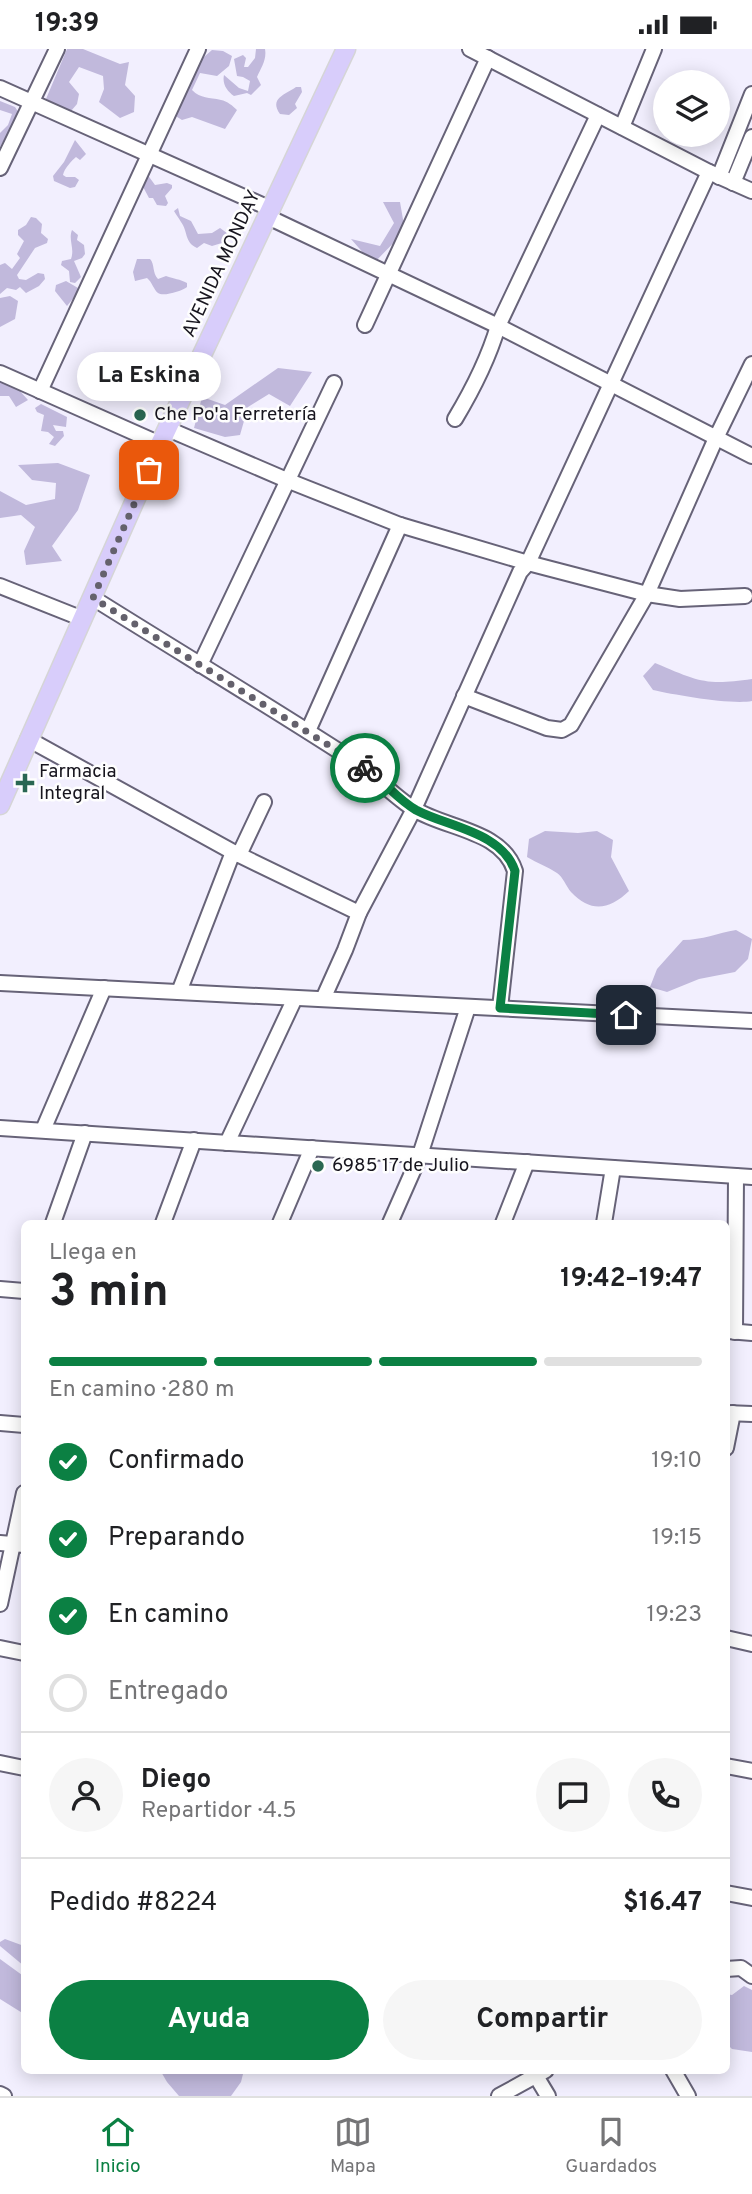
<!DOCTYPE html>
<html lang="es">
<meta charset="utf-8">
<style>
:root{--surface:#fff;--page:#f6f6f6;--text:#202124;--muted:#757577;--line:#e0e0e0;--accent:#0b8043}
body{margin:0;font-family:Overpass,sans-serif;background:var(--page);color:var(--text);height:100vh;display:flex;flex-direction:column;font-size:26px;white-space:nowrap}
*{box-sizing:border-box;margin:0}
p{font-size:23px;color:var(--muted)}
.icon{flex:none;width:38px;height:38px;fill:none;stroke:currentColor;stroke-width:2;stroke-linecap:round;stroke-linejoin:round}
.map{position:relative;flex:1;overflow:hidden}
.sheet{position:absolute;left:21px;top:1171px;width:709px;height:854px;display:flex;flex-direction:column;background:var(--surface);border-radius:10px;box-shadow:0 4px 18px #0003}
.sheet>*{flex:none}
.buttons{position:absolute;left:653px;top:21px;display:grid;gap:14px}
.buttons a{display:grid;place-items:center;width:77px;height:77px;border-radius:50%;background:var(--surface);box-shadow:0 4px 18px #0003;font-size:35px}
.pin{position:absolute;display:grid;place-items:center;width:60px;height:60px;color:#fff;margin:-30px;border-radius:14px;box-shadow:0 4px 10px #0006}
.courier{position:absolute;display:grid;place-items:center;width:70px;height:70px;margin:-35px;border:5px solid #0b8043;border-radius:50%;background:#fff;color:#222;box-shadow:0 2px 9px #0007}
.bubble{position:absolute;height:49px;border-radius:24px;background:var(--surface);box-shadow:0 4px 18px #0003;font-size:23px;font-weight:700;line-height:49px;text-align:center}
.headline em{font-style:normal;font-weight:700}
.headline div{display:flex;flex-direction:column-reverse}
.headline{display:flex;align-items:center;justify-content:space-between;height:119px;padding:0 28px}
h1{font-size:46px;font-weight:700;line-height:52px}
.bar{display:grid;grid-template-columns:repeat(4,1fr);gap:10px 7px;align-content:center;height:84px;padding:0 28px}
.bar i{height:9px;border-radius:5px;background:var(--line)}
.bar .current{background:var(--accent)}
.bar p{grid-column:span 4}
.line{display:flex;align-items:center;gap:18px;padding:0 28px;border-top:2px solid var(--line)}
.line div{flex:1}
.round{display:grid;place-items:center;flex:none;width:74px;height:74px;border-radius:37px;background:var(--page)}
ol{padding:0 28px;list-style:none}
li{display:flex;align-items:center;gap:21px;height:77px}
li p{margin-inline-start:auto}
li .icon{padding:7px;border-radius:50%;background:var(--accent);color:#fff;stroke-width:4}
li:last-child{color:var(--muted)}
li i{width:38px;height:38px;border:4px solid var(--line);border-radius:50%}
.action{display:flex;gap:14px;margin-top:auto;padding:14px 28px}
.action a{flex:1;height:80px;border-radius:42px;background:var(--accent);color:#fff;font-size:28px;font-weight:700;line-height:80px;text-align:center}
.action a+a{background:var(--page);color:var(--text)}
.status{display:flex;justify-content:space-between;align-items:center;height:49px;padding:0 35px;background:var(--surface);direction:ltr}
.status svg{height:19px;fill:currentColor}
.tabs{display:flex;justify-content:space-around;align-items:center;height:98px;border-top:2px solid var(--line);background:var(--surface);font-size:19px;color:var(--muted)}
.tabs a{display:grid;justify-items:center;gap:4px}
.tabs .current{color:var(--accent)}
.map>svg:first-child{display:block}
.green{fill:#c1b9dc}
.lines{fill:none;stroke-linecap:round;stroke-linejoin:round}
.minor-casing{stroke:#676378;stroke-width:18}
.major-casing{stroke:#d5d5d6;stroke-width:21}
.minor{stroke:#fff;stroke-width:14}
.major{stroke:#d8cdfb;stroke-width:18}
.done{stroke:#64616c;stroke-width:7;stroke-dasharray:0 12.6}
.route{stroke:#0b8043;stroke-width:9}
.poi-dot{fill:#2a6752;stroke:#fefefe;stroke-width:2.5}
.labels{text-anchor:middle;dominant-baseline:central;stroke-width:5;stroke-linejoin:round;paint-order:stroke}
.street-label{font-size:19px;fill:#17151e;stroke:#fefefe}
.poi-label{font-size:19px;fill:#17151e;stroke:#fefefe;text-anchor:start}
</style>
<div class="status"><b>19:39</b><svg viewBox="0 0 49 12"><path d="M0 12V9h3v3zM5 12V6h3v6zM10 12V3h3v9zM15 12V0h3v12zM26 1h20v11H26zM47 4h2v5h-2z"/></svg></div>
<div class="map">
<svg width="752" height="2047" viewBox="0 0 752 2047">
<rect width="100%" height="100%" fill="#f2effe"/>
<!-- green -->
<g class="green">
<path d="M67,0H83L120,15L129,13L125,36L135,47L134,63L120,69L99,53L104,40L103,27L79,18L69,33L79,45L77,55L71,62L46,50Z"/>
<path d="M256,0H265C267,11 261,19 257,28L261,36L251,46L247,44L234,47C227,42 222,35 224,26L239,39L248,42L250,32L243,28L237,27L234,10L243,6L246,9L244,18H248L255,9Z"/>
<path d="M212,1L223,2L232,7L229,17L217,27L200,24L192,41C201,50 209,48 221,51C227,52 233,57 237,61L225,80L192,68L182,71L174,66L197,14Z"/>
<path d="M296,38H301L302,43L295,55L297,59L289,66L280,65C269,49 285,46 296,38Z"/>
<path d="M0,52L15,58L19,64L0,98V84L8,76L12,65L0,61Z"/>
<path d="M75,91L86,105L80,111L76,108C72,111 64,120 63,126L66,128H75L79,131L75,138L70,139L54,132L53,127L64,113Z"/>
<path d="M147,125L155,136L167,134L172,136V139L165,147L168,154L166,157L157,156L153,149H149L141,134Z"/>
<path d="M383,153H400L405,182L373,215L351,190L380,197L394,174Z"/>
<path d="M178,159L180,167L191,172L198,185L212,184L220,179L231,187L225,193L212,197L204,194L197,199C184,193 188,182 181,173C179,169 176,166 174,162Z"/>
<path d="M31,168L36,169L42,175L41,184L48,190L47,194L35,199L17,226L19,230L26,231L38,224L44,225L45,230L39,237L26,244L20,238L16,241L7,239L0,245V216L5,214L12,220L20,209L17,205L24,192L18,186V181L26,176Z"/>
<path d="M72,181L78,186L77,191L84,196L85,205L82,209L74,212L81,228L75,234L70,233L69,222L61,216L62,212L71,210C75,199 68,191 72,181Z"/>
<path d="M137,210H150C155,215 152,224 158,230L166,227C174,230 180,230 187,234V238C182,242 163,248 158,244C154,241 152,233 147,229L135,232L133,223Z"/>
<path d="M66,232L78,239L76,246L67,257L55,242L56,236Z"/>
<path d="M10,247L18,252L15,270L0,278V249Z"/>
<path d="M278,319L312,323L290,357L269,345L248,358L240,386L225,388L194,379L202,348L225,356Z"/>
<path d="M3,333L19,341L28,351L16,358L9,347H0V334Z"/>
<path d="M41,355L67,368L66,378L53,376L56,382H63L64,387L55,397L49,395L54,388L48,383L41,382L44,366L37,363L35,359Z"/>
<path d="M58,414L90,426L78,461L52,497L62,512L26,516L24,502L35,478L21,466L0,469V442L26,456L55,450L56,434L32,431L18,416Z"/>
<path d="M655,614C698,632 705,637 752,630V652C732,656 675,646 653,641L643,627Z"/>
<path d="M545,782L578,784L597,782L613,791L611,808L629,842C609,861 591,864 571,843C566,837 563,828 557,824C548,818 537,814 527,808L529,790Z"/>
<path d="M736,881L752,890L748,910L735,923L699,930L667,943L650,938L657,920L683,891C702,891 718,884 736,881Z"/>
<path d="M5,1890L24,1897V1917L0,1897V1893Z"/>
<path d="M0,1910L22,1926L24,1965L0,1950Z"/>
<path d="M744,1937L752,1941V2003L732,2000L726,1994V1945L732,1946Z"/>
<path d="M160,2021H244L241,2033L231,2047H179L167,2033Z"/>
</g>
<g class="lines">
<defs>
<g id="minor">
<path d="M470,0L709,123L752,142"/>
<path d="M0,39L271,160"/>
<path d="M622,78L654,0"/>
<path d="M0,119L57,0"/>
<path d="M719,128L752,45"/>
<path d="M733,134L752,88"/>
<path d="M268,168L498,277L752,407"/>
<path d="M365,276L488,9"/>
<path d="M0,324L160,395"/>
<path d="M40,342L198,0"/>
<path d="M455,370C473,340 488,311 498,277L598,66"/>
<path d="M168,380L289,432L400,476L528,514L647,545L680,550L745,547"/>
<path d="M0,537L83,570"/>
<path d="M93,549C179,603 266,655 351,710C374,725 393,747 414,760C446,780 502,781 515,822L500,959"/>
<path d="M200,616L334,334"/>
<path d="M464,647L547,679L562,681L571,676L647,545L716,389L752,315"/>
<path d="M308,682L400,476"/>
<path d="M28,690L233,803L359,864"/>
<path d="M239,806L264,753"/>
<path d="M0,934L752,972"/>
<path d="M179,943L233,803"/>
<path d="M323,950L345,901L359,864L414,760L520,523L528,514L709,123"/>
<path d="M0,1079L752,1128"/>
<path d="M43,1081L104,939"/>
<path d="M227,1094L295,949"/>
<path d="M53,1174L85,1084"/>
<path d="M163,1174L194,1091"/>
<path d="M280,1174L312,1099"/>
<path d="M390,1174L420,1106L468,958"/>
<path d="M503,1174L527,1113"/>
<path d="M604,1174L613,1119"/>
<path d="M0,1240L24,1242"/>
<path d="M728,1282L752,1284"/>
<path d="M735,1283L736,1127"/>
<path d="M726,1364L752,1365"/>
<path d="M0,1374L24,1376"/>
<path d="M726,1399L733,1364"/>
<path d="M0,1494L24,1496"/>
<path d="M0,1555L24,1444"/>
<path d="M726,1589L752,1595"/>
<path d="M0,1599L24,1604"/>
<path d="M0,1714L24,1719"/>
<path d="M726,1717L752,1722"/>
<path d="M726,1844L752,1849"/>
<path d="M726,1920L741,1919L752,1927"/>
<path d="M673,2021L688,2047"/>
<path d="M536,2027L548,2047"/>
<path d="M0,2045L4,2047"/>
<path d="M499,2047L546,2021"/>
</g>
<path id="major" d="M0,756L160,395L346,0"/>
</defs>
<!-- minor casing -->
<use href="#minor" class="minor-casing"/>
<!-- major casing -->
<use href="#major" class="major-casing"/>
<!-- minor -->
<use href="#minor" class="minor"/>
<!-- major -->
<use href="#major" class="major"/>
</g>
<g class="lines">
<!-- done -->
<path class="done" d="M149,421L93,549L365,719"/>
<!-- route -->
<path class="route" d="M365,719C383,731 397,750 416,761C448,778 502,783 515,822L500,959L626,966"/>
</g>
<!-- markers -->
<g class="poi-dot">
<circle cx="140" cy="366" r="7"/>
<path d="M21.5 723.5h7v7h7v7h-7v7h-7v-7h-7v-7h7z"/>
<circle cx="318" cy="1117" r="7"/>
</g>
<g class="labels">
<!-- street labels -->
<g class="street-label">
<text transform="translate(222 215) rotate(-65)">AVENIDA MONDAY</text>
</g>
<!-- poi labels -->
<g class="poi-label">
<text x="154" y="366">Che Po'a Ferretería</text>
<text x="39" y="723">Farmacia<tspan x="39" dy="22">Integral</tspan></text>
<text x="332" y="1117">6985 17 de Julio</text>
</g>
</g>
</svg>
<div class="buttons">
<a><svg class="icon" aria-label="layers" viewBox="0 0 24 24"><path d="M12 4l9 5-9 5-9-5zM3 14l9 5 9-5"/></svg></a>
</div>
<div class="pin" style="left:149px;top:421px;background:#ea580c"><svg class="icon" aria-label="bag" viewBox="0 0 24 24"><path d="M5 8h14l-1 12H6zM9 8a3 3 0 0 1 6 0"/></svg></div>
<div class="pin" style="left:626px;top:966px;background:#1f2937"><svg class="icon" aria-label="home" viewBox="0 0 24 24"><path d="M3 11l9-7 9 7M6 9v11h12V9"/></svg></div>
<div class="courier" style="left:365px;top:719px"><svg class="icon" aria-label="bike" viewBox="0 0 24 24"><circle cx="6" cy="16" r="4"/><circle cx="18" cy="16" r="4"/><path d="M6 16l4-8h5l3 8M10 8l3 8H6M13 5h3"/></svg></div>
<div class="bubble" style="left:77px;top:303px;width:144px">La Eskina</div>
<section class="sheet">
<div class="headline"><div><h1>3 min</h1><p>Llega en</p></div><em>19:42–19:47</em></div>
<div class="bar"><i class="current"></i><i class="current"></i><i class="current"></i><i></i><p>En camino · 280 m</p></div>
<ol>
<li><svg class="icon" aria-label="check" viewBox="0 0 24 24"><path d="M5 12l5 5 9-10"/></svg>Confirmado<p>19:10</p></li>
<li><svg class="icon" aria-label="check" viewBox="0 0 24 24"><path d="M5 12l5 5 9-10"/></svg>Preparando<p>19:15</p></li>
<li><svg class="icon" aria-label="check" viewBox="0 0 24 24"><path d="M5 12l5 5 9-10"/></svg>En camino<p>19:23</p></li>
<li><i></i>Entregado</li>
</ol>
<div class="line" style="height:126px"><a class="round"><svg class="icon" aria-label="person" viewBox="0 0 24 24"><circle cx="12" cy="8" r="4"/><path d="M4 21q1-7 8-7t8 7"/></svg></a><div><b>Diego</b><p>Repartidor · 4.5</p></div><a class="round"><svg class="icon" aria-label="chat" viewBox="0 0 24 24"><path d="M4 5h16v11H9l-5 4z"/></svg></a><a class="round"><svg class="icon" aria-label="phone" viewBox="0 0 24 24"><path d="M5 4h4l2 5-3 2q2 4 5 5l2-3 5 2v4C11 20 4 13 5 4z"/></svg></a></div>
<div class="line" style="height:91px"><div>Pedido #8224</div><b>$16.47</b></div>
<div class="action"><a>Ayuda</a><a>Compartir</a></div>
</section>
</div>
<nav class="tabs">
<a class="current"><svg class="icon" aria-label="home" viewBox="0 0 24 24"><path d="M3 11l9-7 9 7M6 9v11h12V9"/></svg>Inicio</a>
<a><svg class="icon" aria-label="map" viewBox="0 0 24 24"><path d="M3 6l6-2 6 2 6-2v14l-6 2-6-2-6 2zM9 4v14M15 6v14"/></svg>Mapa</a>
<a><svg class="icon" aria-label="saved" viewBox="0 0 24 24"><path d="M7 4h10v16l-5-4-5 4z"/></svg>Guardados</a>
</nav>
